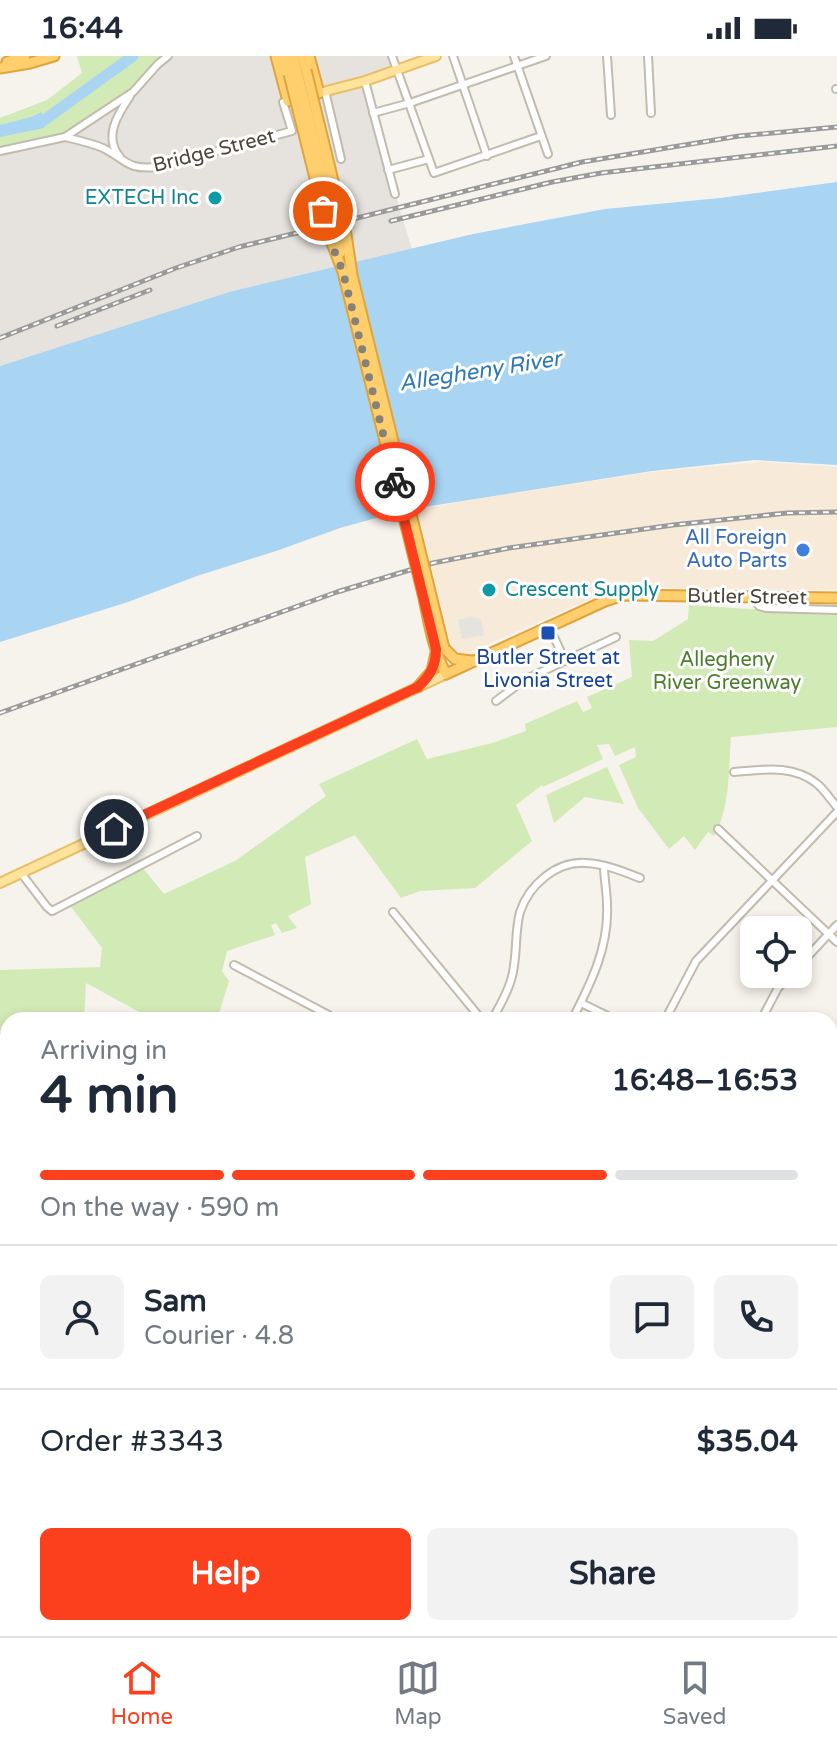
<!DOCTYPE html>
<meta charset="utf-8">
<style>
:root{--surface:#fff;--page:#f2f2f3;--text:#1f2937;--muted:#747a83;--line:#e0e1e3;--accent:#fc3f1d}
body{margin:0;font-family:"Varela Round",sans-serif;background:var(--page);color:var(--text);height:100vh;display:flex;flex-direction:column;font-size:30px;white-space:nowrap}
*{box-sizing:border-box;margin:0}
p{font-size:26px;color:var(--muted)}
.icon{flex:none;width:44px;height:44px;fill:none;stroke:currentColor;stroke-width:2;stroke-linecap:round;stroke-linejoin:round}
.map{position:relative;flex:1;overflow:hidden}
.sheet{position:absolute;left:0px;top:956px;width:838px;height:624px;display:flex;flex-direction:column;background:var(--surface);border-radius:24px 24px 0 0;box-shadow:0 4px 12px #0003}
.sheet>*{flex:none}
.fabs{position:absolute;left:740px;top:860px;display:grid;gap:16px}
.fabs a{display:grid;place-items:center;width:72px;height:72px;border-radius:12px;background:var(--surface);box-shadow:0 4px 12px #0003;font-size:40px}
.pin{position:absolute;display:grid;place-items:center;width:68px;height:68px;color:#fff;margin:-34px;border:4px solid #fff;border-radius:50%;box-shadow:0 2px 8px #0007}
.courier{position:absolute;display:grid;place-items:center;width:80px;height:80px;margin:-40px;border:6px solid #fc3f1d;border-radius:50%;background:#fff;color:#222;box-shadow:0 2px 10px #0007}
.summary em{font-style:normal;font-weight:800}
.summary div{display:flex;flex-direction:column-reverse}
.summary{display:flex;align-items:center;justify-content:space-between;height:136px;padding:0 40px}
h1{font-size:52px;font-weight:800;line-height:60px}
.bar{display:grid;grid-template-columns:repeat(4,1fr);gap:12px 8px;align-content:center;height:96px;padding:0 40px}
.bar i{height:10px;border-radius:6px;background:var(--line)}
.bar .on{background:var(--accent)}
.bar p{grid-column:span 4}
.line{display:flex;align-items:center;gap:20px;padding:0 40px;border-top:2px solid var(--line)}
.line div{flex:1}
.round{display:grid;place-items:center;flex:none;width:84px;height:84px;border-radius:12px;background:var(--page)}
.button{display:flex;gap:16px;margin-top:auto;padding:16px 40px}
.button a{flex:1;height:92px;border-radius:12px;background:var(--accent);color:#fff;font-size:32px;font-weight:800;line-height:92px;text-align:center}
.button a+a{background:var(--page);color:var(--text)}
.status{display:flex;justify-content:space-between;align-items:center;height:56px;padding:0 40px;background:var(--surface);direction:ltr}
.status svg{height:22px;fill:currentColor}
.tabs{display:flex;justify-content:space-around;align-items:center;height:112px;border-top:2px solid var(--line);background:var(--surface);font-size:22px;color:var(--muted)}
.tabs a{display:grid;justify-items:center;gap:4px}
.tabs .on{color:var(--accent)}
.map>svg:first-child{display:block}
.residential{fill:#eae5da}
.commercial{fill:#f7ead8}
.industrial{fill:#e6e2dd}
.green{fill:#d2eab5}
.parking{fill:#e5e3e0}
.water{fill:#a9d4f2}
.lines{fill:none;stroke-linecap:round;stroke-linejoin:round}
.river{stroke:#a9d4f2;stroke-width:11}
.minor-casing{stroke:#c2bbae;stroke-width:10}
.major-casing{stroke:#e6c16a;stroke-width:12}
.highway-casing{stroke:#e0a43c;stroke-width:13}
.minor{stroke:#fff;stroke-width:6}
.major{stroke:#ffe39c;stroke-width:8}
.highway{stroke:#ffcf6e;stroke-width:9}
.rail-casing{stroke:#9a9a9a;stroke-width:5}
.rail{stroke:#fff;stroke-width:2;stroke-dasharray:6;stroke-linecap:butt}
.highway-bridge-casing{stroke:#e0a43c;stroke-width:13;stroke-linecap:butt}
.highway-bridge{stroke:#ffcf6e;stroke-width:9}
.done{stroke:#878178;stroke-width:8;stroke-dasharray:0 14.4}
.route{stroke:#fc3f1d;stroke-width:10}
.culture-dot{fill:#0f9aa8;stroke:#fff;stroke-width:3}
.shop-dot{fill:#3f7fe0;stroke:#fff;stroke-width:3}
.transit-dot{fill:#1a4fb4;stroke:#fff;stroke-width:3}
.labels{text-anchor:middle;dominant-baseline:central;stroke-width:6;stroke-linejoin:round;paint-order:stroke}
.street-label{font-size:20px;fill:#4b4439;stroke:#fff}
.culture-label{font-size:20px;fill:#0d838f;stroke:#fff;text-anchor:end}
.shop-label{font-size:20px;fill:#366cbe;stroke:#fff;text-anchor:end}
.transit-label{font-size:20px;fill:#164399;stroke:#fff}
.park-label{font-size:20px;fill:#4a7f2a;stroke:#fff}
.water-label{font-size:22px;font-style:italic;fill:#2e7ab2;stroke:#fff}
</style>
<div class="status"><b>16:44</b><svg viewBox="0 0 49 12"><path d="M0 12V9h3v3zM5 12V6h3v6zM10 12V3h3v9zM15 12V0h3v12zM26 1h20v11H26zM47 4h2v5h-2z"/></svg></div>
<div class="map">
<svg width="837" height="1580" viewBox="0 0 837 1580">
<rect width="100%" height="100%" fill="#f6f3ec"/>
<!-- residential -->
<path class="residential" d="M8,1479V1572H755L757,1580H0V1488Z"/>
<!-- commercial -->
<path class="commercial" d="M761,406L837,411V534L624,531L587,544L468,597H460L451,590L417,454L470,444L652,416Z"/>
<!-- industrial -->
<path class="industrial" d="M157,0H392L397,13L365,24L395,138L412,193L229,236L0,310V92Z"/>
<!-- green -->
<g class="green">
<path d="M77,0H168L133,36L65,81L0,95V62L47,44L82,17Z"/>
<path d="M689,549L794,556L837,555V671L731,681C728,714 731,750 714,780L708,776L695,794L684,780L669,793L638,752L619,709L636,701L635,691L615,700L609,688L597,689L603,703L543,731L542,729L516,749L532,785L475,832L420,835L401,842L355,779L305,801L311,848L288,860L297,872L282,877L276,867L271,869L275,879L227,895L222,915L229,925L217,964H154L86,927L84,964H8V999L0,1003V914L100,911L102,892L69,848L142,811L164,838L235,805L326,740L319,728L417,683L427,703L492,687L526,675L525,668L577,645L583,656L592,652L587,641L632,621L629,584L653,585L688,563Z"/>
<path d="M607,711L624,748L585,741L554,767L546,739Z"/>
<path d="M830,1055L837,1058V1252L830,1240Z"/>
<path d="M0,1064L8,1074V1178L0,1176Z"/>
</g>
<!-- parking -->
<path class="parking" d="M470,561L481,563L484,579L462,583L458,564Z"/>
<!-- water -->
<g class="water">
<path d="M42,56L44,72L0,81V69L31,61Z"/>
<path d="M837,126V409L754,404L652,415L405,454L340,472L279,494L197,520L128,546L0,586V310L229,236L473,178L605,153L720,142Z"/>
</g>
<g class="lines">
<!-- river -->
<path class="river" d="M31,67L43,65L133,0"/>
<defs>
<g id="minor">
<path d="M392,0L434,117L541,80"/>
<path d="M453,0L487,100"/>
<path d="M514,0L548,98"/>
<path d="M607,0L611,59"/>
<path d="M648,0L651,57"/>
<path d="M365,25L395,138"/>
<path d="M836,33H837"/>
<path d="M325,35L341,103"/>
<path d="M373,57L410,47L546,0"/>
<path d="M65,81C78,84 91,87 103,92C127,104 126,114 157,111L292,75L283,46"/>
<path d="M0,95L65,81L133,36L158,8L168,0"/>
<path d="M120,101C103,81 118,58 130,40"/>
<path d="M388,114L429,103"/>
<path d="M752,541L759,550L766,552L837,554"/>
<path d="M549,570L565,605"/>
<path d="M496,645L524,624L616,581"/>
<path d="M734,716C762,714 792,708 816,727C824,733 830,743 837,751"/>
<path d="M718,773L837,886"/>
<path d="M21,817L47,851L52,855L197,780"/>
<path d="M393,856L482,964"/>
<path d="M234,909L338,964"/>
<path d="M798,911L837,869"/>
<path d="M581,947L616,964"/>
<path d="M492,964C499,951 507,938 511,924C518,902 514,878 520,856C529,829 556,805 586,807C605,808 622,815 640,822"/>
<path d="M572,964C591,927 609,891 607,849C607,836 604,823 604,810"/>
<path d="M665,964L696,905L837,756"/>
<path d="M761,964L778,932L791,918"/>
<path d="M830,1009L837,996"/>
<path d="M0,1182L8,1184"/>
<path d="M0,1339L8,1336"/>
<path d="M0,1474L8,1465"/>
<path d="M723,1572V1580"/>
<path d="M780,1572L782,1580"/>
<path d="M45,1580L46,1572"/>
<path d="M118,1580L120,1572"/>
<path d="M205,1580L213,1572"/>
<path d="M320,1580L331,1572"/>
<path d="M474,1580C498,1572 522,1575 546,1580"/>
<path d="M561,1580L567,1572"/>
</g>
<g id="major">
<path d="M315,38L365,25L436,0"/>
<path d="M0,827L446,618"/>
</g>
<g id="highway">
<path d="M276,0L288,45"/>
<path d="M284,0L289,18"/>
<path d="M293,0L297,16"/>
<path d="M302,0L306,14"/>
<path d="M309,0L319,37"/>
<path d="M7,6L25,0"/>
<path d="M0,12L30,7L54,0"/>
<path d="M423,538C429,565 433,594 446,618"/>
<path d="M444,592L455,603L472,605"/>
<path d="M446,618L605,545L623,539L837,542"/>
<path d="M418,631L432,615L436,597"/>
</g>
</defs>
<!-- minor casing -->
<use href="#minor" class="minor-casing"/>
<!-- major casing -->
<use href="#major" class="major-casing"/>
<!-- highway casing -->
<use href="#highway" class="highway-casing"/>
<!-- minor -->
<use href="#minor" class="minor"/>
<!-- major -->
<use href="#major" class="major"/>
<!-- highway -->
<use href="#highway" class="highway"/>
<defs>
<g id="rail">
<path d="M391,165L552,126L601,117L837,90"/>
<path d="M57,270L150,234"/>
<path d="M0,282L176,212L239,191L317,172L582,106L739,80L837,71"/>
<path d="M0,657L337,536L433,507L509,492L673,469L787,457L837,456"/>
</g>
</defs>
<!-- rail casing -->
<use href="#rail" class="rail-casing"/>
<!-- rail -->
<use href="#rail" class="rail"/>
<defs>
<g id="highway-bridge">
<path d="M306,14L346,178L352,219L444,592"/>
<path d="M297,16L334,164L340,197"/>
<path d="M289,18L330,182L343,216L423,538"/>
</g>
</defs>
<!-- highway-bridge casing -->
<use href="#highway-bridge" class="highway-bridge-casing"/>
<!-- highway-bridge -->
<use href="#highway-bridge" class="highway-bridge"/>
</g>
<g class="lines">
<!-- done -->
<path class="done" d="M323,155L331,187L343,216L395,426"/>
<!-- route -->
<path class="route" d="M114,773L418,631C430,620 436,610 436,593L395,426"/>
</g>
<!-- markers -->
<g class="culture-dot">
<circle cx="215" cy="142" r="8"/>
<circle cx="489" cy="534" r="8"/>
</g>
<circle class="shop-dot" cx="803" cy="494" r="8"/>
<rect class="transit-dot" x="540" y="569" width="16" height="16" rx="4"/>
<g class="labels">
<!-- street labels -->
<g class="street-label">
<text transform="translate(214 95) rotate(-14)">Bridge Street</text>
<text transform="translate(747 541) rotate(1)">Butler Street</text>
</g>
<!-- culture labels -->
<g class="culture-label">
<text x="199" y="142">EXTECH Inc</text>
<text x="505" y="534" text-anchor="start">Crescent Supply</text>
</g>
<!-- shop labels -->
<g class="shop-label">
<text x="787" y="482">All Foreign<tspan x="787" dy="23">Auto Parts</tspan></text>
</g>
<!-- transit labels -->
<g class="transit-label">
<text x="548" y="602">Butler Street at<tspan x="548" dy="23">Livonia Street</tspan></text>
</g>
<!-- park labels -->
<g class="park-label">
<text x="727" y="604">Allegheny<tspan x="727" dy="23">River Greenway</tspan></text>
</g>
<!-- water labels -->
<g class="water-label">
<text transform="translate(480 315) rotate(-9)">Allegheny River</text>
</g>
</g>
</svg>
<div class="fabs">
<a><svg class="icon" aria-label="locate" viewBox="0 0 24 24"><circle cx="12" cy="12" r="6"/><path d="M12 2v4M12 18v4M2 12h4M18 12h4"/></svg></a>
</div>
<div class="pin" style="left:323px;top:155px;background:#ea580c"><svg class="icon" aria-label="bag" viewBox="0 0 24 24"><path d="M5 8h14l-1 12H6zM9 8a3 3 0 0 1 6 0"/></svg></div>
<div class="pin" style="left:114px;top:773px;background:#1f2937"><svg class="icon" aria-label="home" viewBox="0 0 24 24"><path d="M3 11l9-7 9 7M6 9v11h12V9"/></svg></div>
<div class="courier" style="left:395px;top:426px"><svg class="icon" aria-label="bike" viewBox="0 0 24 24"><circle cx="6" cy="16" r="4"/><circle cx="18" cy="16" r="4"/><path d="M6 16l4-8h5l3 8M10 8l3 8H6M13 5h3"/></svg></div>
<section class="sheet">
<div class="summary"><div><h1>4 min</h1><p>Arriving in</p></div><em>16:48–16:53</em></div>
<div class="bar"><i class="on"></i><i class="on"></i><i class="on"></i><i></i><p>On the way · 590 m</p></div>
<div class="line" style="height:144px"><a class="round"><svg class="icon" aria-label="person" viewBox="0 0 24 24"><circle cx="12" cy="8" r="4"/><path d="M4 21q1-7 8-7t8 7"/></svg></a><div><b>Sam</b><p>Courier · 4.8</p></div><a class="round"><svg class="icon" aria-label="chat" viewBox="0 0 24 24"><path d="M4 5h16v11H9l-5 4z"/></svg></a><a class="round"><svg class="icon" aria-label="phone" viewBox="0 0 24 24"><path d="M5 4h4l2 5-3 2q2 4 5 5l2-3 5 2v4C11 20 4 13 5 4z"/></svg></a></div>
<div class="line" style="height:104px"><div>Order #3343</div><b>$35.04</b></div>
<div class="button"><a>Help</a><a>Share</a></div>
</section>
</div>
<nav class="tabs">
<a class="on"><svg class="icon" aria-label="home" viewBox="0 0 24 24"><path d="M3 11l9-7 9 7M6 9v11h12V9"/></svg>Home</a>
<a><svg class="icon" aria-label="map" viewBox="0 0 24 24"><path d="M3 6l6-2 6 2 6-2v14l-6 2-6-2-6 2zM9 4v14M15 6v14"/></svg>Map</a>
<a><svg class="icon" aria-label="saved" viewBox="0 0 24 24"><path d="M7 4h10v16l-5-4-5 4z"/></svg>Saved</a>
</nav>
